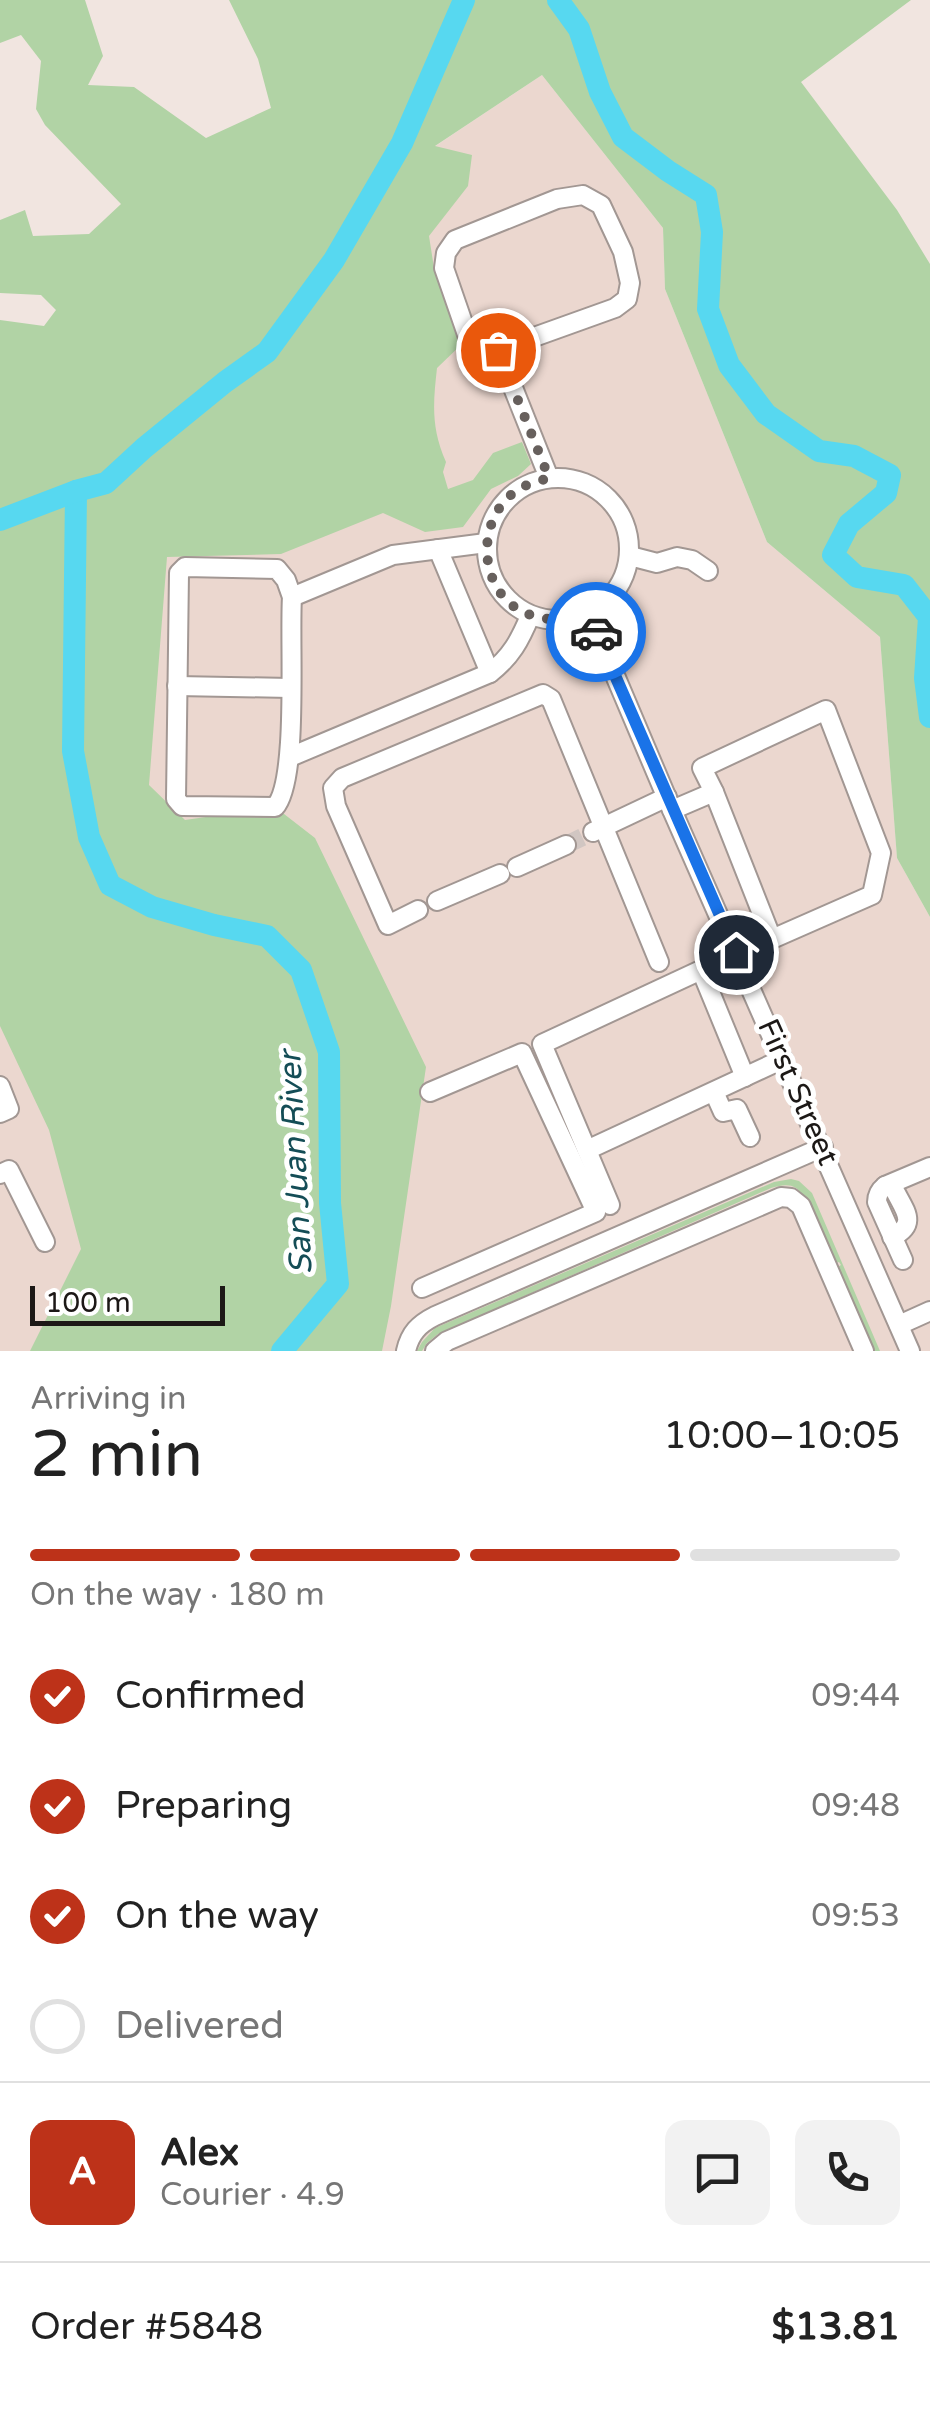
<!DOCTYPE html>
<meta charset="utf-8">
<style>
:root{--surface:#fff;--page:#f2f2f2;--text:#222;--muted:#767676;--line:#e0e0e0;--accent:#bd3219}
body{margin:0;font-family:"Varela Round",sans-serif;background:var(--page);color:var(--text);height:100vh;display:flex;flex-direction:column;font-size:38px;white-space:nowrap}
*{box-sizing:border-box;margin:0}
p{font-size:32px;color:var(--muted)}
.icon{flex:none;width:55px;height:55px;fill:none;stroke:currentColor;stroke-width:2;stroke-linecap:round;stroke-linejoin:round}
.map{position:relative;height:1351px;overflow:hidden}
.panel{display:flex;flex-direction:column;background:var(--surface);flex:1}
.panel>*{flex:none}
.scale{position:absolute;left:30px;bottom:25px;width:195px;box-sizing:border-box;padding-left:10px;border:5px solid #1c1816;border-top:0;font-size:28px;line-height:35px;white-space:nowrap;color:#1c1816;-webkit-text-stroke:8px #fff;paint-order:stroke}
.pin{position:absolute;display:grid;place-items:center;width:85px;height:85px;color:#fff;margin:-42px;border:5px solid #fff;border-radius:50%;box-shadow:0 2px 10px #0007}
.courier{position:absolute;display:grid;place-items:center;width:100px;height:100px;margin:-50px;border:8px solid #1a73e8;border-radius:50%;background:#fff;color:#222;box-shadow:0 2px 12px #0007}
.overview em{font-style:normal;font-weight:600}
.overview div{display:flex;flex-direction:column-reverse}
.overview{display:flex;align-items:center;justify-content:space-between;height:170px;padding:0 30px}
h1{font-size:65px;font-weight:600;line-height:75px}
.bar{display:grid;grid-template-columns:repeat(4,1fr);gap:15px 10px;align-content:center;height:120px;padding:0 30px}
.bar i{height:12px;border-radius:8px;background:var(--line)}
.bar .on{background:var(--accent)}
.bar p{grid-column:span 4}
.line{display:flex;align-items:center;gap:25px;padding:0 30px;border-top:2px solid var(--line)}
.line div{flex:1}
.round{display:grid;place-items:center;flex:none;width:105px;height:105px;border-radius:20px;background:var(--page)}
ol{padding:0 30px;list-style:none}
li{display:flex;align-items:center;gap:30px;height:110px}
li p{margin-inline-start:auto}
li .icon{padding:10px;border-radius:50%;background:var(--accent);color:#fff;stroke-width:4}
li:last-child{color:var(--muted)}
li i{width:55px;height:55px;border:5px solid var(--line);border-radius:50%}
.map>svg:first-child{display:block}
.built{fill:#ebd7cf}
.green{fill:#b1d3a5}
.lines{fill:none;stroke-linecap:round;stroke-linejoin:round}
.river{stroke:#57d8f0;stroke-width:22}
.minor-tunnel{stroke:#d1c6c2;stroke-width:18;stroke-dasharray:18 9;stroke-linecap:butt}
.minor-casing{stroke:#a29793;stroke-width:22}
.minor{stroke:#fff;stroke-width:18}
.done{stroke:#67605d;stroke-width:10;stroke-dasharray:0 18}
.route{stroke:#1a73e8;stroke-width:12}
.labels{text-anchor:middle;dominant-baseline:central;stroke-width:10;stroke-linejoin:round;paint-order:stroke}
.street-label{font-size:30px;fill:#1c1816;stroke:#fff}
.water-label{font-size:32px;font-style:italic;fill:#144d56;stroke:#fff}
</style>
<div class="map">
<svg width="930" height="1351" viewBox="0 0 930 1351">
<rect width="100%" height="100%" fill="#f1e5e0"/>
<!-- built -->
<path class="built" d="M542,75L663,228L665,289L767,542L880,637L897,858L930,917V1351H0V555L434,147Z"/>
<!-- green -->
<g class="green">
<path d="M0,0H85L103,56L88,85L134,87L206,138L271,108L258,59L229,0H911L801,82L897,210L930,264V917L897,858L880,637L767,542L665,289L663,228L542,75L435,146L472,155L468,186L429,236L434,268L463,343L437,368C433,404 431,428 446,462L443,472L448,489L473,480L493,453L522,442L531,464L518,476L491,489L463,527L425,532L383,513L281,554L167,557L149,785L185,820L275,807L315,838L426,1067L391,1306L382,1351H30L81,1249L49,1130L0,1026V320L44,326L56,310L41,295L0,293V220L25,210L33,236L89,234L121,204L45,125L36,109L41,61L21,35L0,43Z"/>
<path d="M791,1179L799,1181L812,1193L880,1351H872L836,1268L841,1265L839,1262L834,1264C828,1249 807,1195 796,1188C788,1183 779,1186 771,1188L438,1334L427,1343L422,1351H417L422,1342L435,1328L774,1182Z"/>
</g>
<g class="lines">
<!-- river -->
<g class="river">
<path d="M558,0L579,29L600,92L623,137L668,171L706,195L712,232L708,309L729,365L766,414L819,451L854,456L890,475L886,493L849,524L833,555L857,577L904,585L929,617L925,678L930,717"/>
<path d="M76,491L73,751L89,837L110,885L152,907L214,925L267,936L301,970L329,1052L330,1203L338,1284L282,1351"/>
<path d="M0,520L76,491L106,483L144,448L225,382L267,352L334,260L402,143L464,0"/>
</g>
<!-- minor-tunnel -->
<path class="minor-tunnel" d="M566,845L593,832"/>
<defs>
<g id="minor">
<path d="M583,195L601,205L623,252L630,283L627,299L615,308L498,350L484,352L471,346L444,268L446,253L455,240L557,199Z"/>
<path d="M498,350L549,478"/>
<circle cx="558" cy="549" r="71"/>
<path d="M438,549L490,673"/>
<path d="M630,556L657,563L677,557L692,560L708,571"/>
<path d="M185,567L277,569L286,580L292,597C289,640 299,781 275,807L182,806L176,799L179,573Z"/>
<path d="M292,597L393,555L486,543"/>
<path d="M589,614L672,810L910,1351"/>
<path d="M177,686L290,688"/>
<path d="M826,710L881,853L872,895L772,939L714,792L702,768Z"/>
<path d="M290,757L490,673C511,657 520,640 530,616"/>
<path d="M672,810L714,792"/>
<path d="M593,832L667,797"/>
<path d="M517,867L566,845"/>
<path d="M437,901L500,874"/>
<path d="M418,910L388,925L336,806L333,788L342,778L543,694L551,699L659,962"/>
<path d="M0,1086L9,1109L0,1113"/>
<path d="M714,1092L723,1112L737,1109L750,1137"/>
<path d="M587,1150L783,1059"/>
<path d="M0,1174L9,1170L45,1242"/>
<path d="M885,1186L894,1189C904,1210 919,1224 892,1237"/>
<path d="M610,1205L542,1044L701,970L745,1077"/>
<path d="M903,1260L877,1202C877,1194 880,1190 885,1186L930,1167"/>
<path d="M422,1288L596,1212L522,1053L430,1092"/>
<path d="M899,1325L930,1311"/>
<path d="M406,1351C410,1333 419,1324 435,1316L823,1147"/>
<path d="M435,1351L447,1341L781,1197L791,1198L801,1206L864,1351"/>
</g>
</defs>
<!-- minor casing -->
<use href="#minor" class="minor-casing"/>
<!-- minor -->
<use href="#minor" class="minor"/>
</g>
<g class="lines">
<!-- done -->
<path class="done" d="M498,350L549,478C540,481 527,484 519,489C471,519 478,601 534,616C554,622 569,619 589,614L596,632"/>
<!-- route -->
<path class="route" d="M596,632L736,952"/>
</g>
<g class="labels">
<!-- street labels -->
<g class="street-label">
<text transform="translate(798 1092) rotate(66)">First Street</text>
</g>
<!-- water labels -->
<g class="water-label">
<text transform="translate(296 1163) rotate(-93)">San Juan River</text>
</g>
</g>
</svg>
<div class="scale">100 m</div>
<div class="pin" style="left:498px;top:350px;background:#ea580c"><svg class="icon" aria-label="bag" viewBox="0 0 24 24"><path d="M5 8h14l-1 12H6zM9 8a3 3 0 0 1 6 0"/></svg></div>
<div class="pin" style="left:736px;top:952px;background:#1f2937"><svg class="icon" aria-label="home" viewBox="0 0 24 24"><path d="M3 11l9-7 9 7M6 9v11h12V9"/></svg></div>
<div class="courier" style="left:596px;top:632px"><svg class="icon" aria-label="car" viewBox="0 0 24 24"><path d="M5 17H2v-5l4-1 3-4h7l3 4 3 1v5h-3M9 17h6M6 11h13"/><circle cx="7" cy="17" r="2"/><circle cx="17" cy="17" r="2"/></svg></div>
</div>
<section class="panel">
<div class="overview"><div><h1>2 min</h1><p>Arriving in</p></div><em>10:00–10:05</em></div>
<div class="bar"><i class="on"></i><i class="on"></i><i class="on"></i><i></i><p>On the way · 180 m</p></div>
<ol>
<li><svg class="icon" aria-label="check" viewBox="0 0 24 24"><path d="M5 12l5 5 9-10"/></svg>Confirmed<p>09:44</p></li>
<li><svg class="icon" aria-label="check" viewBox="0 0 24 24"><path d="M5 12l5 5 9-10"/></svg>Preparing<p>09:48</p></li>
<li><svg class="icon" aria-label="check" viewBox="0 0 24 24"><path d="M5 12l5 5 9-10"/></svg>On the way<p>09:53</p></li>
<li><i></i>Delivered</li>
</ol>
<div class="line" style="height:180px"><b class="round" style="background:var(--accent);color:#fff">A</b><div><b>Alex</b><p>Courier · 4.9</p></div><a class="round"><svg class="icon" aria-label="chat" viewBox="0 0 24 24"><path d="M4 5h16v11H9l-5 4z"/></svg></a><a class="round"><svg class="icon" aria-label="phone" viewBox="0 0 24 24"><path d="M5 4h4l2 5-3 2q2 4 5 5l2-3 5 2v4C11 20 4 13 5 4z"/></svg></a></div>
<div class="line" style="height:130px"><div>Order #5848</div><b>$13.81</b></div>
</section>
